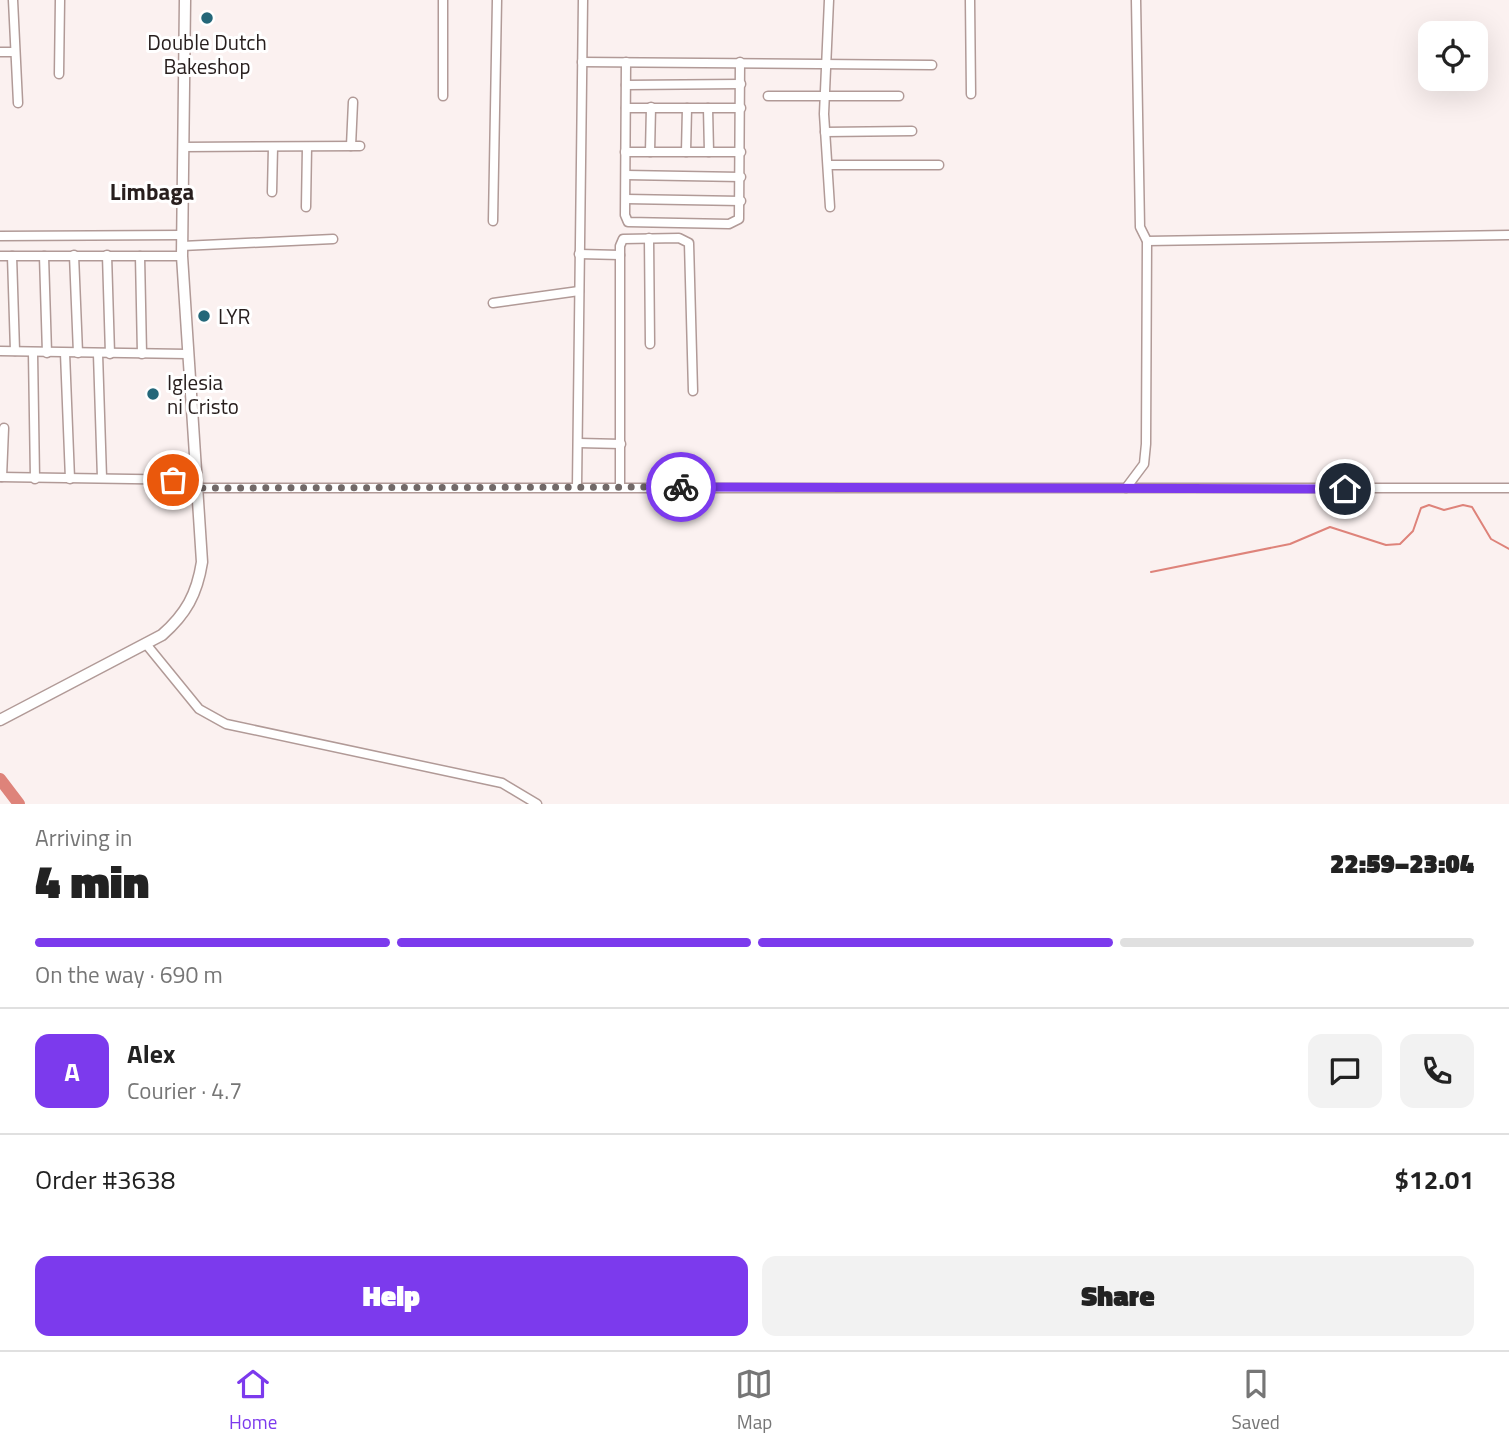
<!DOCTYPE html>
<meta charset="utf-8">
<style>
:root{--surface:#fff;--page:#f2f2f2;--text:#222;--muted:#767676;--line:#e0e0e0;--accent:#7c3aed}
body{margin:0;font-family:"Titillium Web",sans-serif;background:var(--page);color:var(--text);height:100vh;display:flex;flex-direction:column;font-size:26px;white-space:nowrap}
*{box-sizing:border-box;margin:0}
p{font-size:23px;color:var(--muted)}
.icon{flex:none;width:38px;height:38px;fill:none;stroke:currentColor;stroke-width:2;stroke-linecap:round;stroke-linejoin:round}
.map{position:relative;height:804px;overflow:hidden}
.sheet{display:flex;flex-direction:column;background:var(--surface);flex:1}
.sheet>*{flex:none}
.tools{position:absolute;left:1418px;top:21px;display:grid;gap:14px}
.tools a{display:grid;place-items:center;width:70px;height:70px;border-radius:14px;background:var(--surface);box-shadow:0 7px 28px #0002;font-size:35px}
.pin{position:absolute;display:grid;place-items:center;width:60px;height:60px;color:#fff;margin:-30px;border:4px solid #fff;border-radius:50%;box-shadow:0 2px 7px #0007}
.courier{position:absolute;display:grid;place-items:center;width:70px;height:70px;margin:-35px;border:5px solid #7c3aed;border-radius:50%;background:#fff;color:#222;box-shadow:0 2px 9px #0007}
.head em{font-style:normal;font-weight:800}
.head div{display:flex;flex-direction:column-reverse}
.head{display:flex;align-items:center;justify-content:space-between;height:119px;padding:0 35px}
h1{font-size:46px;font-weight:800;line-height:52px}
.bar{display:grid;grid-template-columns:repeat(4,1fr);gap:10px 7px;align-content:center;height:84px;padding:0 35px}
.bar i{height:9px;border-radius:5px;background:var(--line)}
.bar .on{background:var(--accent)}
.bar p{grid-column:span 4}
.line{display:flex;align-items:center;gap:18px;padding:0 35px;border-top:2px solid var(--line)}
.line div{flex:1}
.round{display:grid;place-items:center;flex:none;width:74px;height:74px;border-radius:14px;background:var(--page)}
.cta{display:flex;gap:14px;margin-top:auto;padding:14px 35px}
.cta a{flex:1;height:80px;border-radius:14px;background:var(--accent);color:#fff;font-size:28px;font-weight:800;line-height:80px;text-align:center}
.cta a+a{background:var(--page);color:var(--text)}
.menu{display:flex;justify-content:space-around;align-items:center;height:98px;border-top:2px solid var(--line);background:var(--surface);font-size:19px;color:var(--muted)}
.menu a{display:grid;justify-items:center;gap:4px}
.menu .on{color:var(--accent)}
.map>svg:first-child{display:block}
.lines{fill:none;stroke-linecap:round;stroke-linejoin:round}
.stream{stroke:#de837a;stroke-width:2}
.river{stroke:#de837a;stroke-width:12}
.minor-casing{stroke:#b19a97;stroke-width:11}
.major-casing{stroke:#b19a97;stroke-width:13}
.minor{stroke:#fff;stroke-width:8}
.major{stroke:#fff;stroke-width:10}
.done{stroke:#716867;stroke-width:7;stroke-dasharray:0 12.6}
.route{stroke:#7c3aed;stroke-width:9}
.poi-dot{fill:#246779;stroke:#fff;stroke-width:2.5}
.labels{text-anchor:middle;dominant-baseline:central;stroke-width:6;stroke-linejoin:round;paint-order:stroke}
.poi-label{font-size:21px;fill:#271e1d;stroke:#fff;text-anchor:start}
.neighbourhood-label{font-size:23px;font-weight:bold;fill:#271e1d;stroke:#fff}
</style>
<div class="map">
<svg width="1509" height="804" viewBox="0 0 1509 804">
<rect width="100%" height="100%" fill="#fbf1f0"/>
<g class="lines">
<!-- stream -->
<path class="stream" d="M1151,572L1290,544L1330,527L1386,545L1400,544L1413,531L1421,508L1429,505L1444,510L1463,505L1472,507L1491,539L1509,549"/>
<!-- river -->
<path class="river" d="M0,779L19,804"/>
<defs>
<g id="minor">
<path d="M13,0L18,103"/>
<path d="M829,0L824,114L830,207"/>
<path d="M970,0L971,94"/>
<path d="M0,52H15"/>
<path d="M582,62L932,65"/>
<path d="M626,62L625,215L628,222L729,224L739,219L740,62"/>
<path d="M59,74L60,0"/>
<path d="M626,85L741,84"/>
<path d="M443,96V0"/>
<path d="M768,96H899"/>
<path d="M626,108H741"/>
<path d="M708,108L709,152"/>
<path d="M825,132L912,131"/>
<path d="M351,146L353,102"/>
<path d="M183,147L360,146"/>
<path d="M625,152H741"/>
<path d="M650,152L651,107"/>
<path d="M686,152L687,108"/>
<path d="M828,165H939"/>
<path d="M626,175L741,177"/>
<path d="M272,192L273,147"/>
<path d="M626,199L741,201"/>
<path d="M306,207L307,147"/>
<path d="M493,221L497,0"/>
<path d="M0,236L182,235"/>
<path d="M649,238L650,344"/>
<path d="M1147,241L1509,235"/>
<path d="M182,246L333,239"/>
<path d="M579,254L620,255"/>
<path d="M74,255L78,353"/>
<path d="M107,255L110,354"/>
<path d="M0,256H182"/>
<path d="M12,256L15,351"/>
<path d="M44,256L47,353"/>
<path d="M140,256L142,354"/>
<path d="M493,303L579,291"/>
<path d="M0,351L187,354"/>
<path d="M33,353L35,479"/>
<path d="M65,353L70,479"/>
<path d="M98,354L102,478"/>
<path d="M579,443L621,444"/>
<path d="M0,477L197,480"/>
<path d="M2,477L4,428"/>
<path d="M620,486V246L623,239L679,238L689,243L693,391"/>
<path d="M577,487L583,0"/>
<path d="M197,488H1509"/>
<path d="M1126,488L1144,464L1146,444L1147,241L1140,227L1136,0"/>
<path d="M146,644L199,709L226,724L502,783L537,804"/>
</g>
<path id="major" d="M0,720L162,635C186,614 197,594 202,562L182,256L185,0"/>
</defs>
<!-- minor casing -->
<use href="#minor" class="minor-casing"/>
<!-- major casing -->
<use href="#major" class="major-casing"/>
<!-- minor -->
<use href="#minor" class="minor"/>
<!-- major -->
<use href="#major" class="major"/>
</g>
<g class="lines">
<!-- done -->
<path class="done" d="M173,480H197V488L681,487"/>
<!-- route -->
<path class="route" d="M681,487L1345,489"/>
</g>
<!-- markers -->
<g class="poi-dot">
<circle cx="207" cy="18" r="7"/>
<circle cx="204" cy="316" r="7"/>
<circle cx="153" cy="394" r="7"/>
</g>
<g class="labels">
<!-- poi labels -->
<g class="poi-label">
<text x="207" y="42" text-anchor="middle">Double Dutch<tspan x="207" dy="24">Bakeshop</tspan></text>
<text x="218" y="316">LYR</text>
<text x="167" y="382">Iglesia<tspan x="167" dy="24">ni Cristo</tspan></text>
</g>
<!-- neighbourhood labels -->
<g class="neighbourhood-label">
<text x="152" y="191">Limbaga</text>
</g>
</g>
</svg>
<div class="tools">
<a><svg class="icon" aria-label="locate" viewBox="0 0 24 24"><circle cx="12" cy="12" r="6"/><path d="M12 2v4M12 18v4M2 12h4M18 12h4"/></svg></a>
</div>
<div class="pin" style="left:173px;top:480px;background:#ea580c"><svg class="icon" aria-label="bag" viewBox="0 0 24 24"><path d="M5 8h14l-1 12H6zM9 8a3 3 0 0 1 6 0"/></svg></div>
<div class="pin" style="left:1345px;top:489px;background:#1f2937"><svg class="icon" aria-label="home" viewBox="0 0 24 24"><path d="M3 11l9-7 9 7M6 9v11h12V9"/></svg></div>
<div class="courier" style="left:681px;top:487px"><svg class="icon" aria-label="bike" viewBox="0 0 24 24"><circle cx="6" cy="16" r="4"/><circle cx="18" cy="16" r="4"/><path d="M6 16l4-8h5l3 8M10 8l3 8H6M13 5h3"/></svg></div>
</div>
<section class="sheet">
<div class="head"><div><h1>4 min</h1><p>Arriving in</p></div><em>22:59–23:04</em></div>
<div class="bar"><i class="on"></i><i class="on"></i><i class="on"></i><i></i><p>On the way · 690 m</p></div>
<div class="line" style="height:126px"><b class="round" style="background:var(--accent);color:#fff">A</b><div><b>Alex</b><p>Courier · 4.7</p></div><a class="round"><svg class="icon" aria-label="chat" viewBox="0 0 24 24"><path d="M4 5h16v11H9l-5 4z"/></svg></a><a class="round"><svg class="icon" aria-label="phone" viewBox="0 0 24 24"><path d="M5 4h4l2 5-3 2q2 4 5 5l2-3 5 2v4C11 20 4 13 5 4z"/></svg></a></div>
<div class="line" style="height:91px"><div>Order #3638</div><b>$12.01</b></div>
<div class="cta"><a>Help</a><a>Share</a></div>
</section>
<nav class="menu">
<a class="on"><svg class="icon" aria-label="home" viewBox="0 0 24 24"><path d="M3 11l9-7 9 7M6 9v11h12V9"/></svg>Home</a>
<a><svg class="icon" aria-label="map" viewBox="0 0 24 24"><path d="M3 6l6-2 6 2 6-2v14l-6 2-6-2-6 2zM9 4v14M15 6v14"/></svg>Map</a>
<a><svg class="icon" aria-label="saved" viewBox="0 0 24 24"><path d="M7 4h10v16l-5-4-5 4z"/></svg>Saved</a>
</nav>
